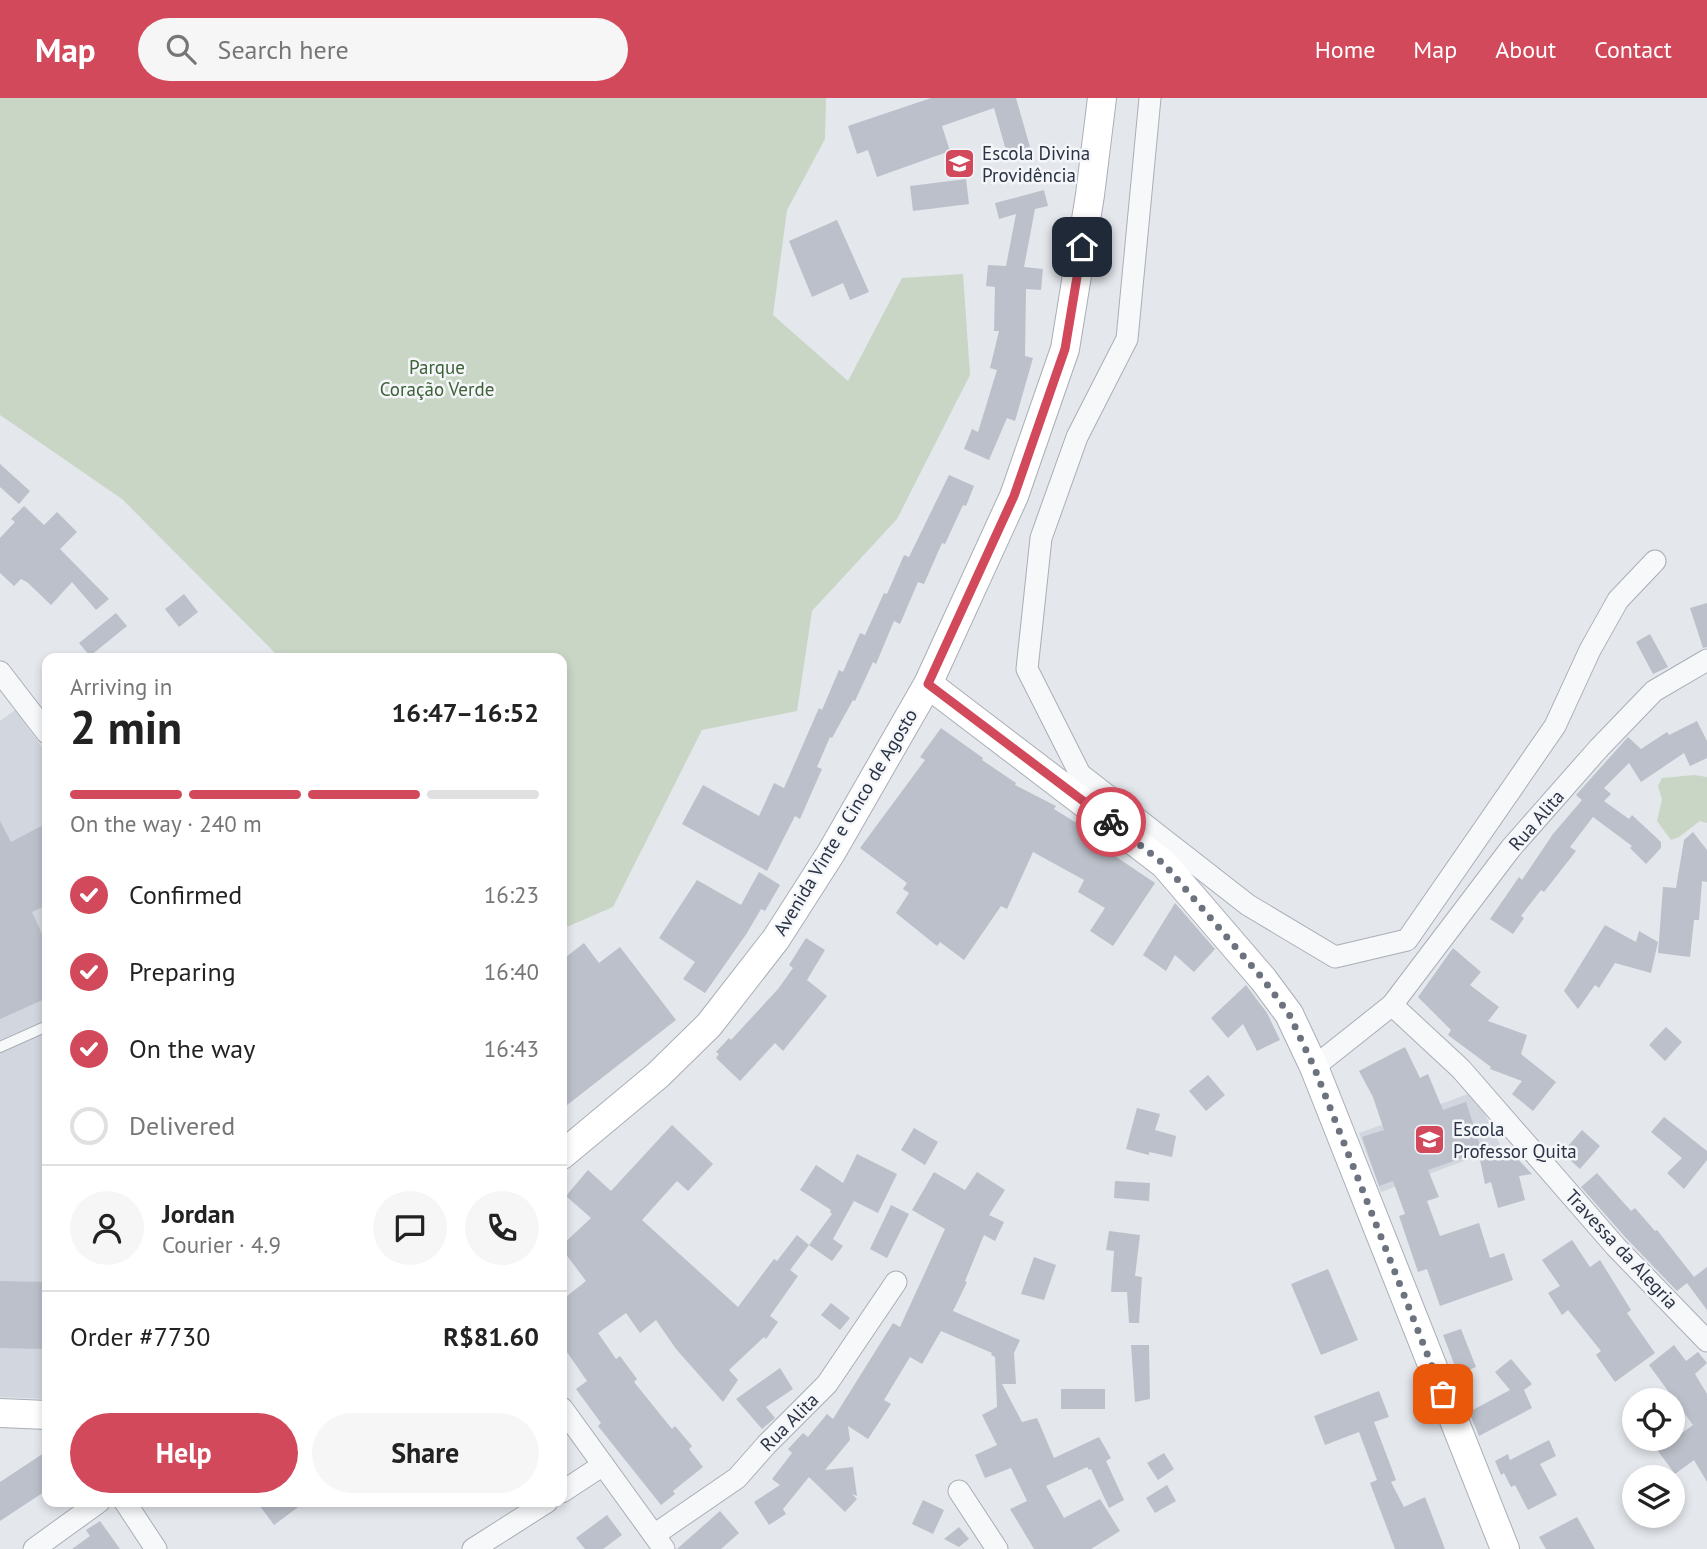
<!DOCTYPE html>
<meta charset="utf-8">
<style>
:root{--surface:#fff;--page:#f6f6f6;--text:#222;--muted:#767676;--line:#e0e0e0;--accent:#d1495b}
body{margin:0;font-family:"PT Sans",sans-serif;background:var(--page);color:var(--text);height:100vh;display:flex;flex-direction:column;font-size:26px;white-space:nowrap}
*{box-sizing:border-box;margin:0}
p{font-size:23px;color:var(--muted)}
.icon{flex:none;width:38px;height:38px;fill:none;stroke:currentColor;stroke-width:2;stroke-linecap:round;stroke-linejoin:round}
.map{position:relative;flex:1;overflow:hidden}
.side{position:absolute;left:42px;top:555px;width:525px;height:854px;display:flex;flex-direction:column;background:var(--surface);border-radius:14px;box-shadow:0 4px 10px #0003}
.side>*{flex:none}
.buttons{position:absolute;left:1622px;top:1290px;display:grid;gap:14px}
.buttons a{display:grid;place-items:center;width:63px;height:63px;border-radius:50%;background:var(--surface);box-shadow:0 4px 10px #0003;font-size:35px}
.pin{position:absolute;display:grid;place-items:center;width:60px;height:60px;color:#fff;margin:-30px;border-radius:14px;box-shadow:0 4px 10px #0006}
.courier{position:absolute;display:grid;place-items:center;width:70px;height:70px;margin:-35px;border:5px solid #d1495b;border-radius:50%;background:#fff;color:#222;box-shadow:0 2px 9px #0007}
.overview em{font-style:normal;font-weight:700}
.overview div{display:flex;flex-direction:column-reverse}
.overview{display:flex;align-items:center;justify-content:space-between;height:119px;padding:0 28px}
h1{font-size:46px;font-weight:700;line-height:52px}
.bar{display:grid;grid-template-columns:repeat(4,1fr);gap:10px 7px;align-content:center;height:84px;padding:0 28px}
.bar i{height:9px;border-radius:5px;background:var(--line)}
.bar .on{background:var(--accent)}
.bar p{grid-column:span 4}
.line{display:flex;align-items:center;gap:18px;padding:0 28px;border-top:2px solid var(--line)}
.line div{flex:1}
.round{display:grid;place-items:center;flex:none;width:74px;height:74px;border-radius:37px;background:var(--page)}
ol{padding:0 28px;list-style:none}
li{display:flex;align-items:center;gap:21px;height:77px}
li p{margin-inline-start:auto}
li .icon{padding:7px;border-radius:50%;background:var(--accent);color:#fff;stroke-width:4}
li:last-child{color:var(--muted)}
li i{width:38px;height:38px;border:4px solid var(--line);border-radius:50%}
.button{display:flex;gap:14px;margin-top:auto;padding:14px 28px}
.button a{flex:1;height:80px;border-radius:42px;background:var(--accent);color:#fff;font-size:28px;font-weight:700;line-height:80px;text-align:center}
.button a+a{background:var(--page);color:var(--text)}
header{display:flex;align-items:center;gap:42px;box-sizing:border-box;height:98px;padding:0 35px;background:var(--accent);color:#fff}
header strong{font-size:33px}
nav{display:flex;gap:38px;margin-inline-start:auto;font-size:24px}
.search{width:490px;height:63px;background:var(--page);display:flex;align-items:center;gap:18px;box-sizing:border-box;padding:0 24px;border-radius:38px;color:var(--muted);font-size:26px}
.map>svg:first-child{display:block}
.built{fill:#d2d6de}
.green{fill:#c9d6c5}
.building{fill:#bbc0ca}
.lines{fill:none;stroke-linecap:round;stroke-linejoin:round}
.lane-casing{stroke:#a9aeb7;stroke-width:12}
.street-casing{stroke:#a9aeb7;stroke-width:23}
.secondary-casing{stroke:#a9aeb7;stroke-width:30}
.lane{stroke:#f7f8fa;stroke-width:10}
.street{stroke:#f7f8fa;stroke-width:21}
.secondary{stroke:#fff;stroke-width:28}
.done{stroke:#6c737f;stroke-width:7;stroke-dasharray:0 12.6}
.route{stroke:#d1495b;stroke-width:9}
.labels{text-anchor:middle;dominant-baseline:central;stroke-width:5;stroke-linejoin:round;paint-order:stroke}
.poi-label{font-size:19px;fill:#2b3445;stroke:#f4f6f9;text-anchor:start}
.park-label{font-size:19px;fill:#3f6138;stroke:#f4f6f9}
.street-label{font-size:19px;fill:#2b3445;stroke:#f4f6f9}
</style>
<header>
<strong>Map</strong>
<div class="search"><svg class="icon" aria-label="search" viewBox="0 0 24 24"><circle cx="10" cy="10" r="6"/><path d="M15 15l6 6"/></svg>Search here</div>
<nav><a>Home</a><a>Map</a><a>About</a><a>Contact</a></nav>
</header>
<div class="map">
<svg width="1707" height="1451" viewBox="0 0 1707 1451">
<rect width="100%" height="100%" fill="#e4e7ec"/>
<!-- built -->
<g class="built">
<path d="M15,612L47,656V1301L0,1299V623Z"/>
<path d="M1474,994L1501,1049L1381,1094L1359,1035Z"/>
</g>
<!-- green -->
<g class="green">
<path d="M0,0H826L825,41L787,112L773,217L848,283L902,180L963,176L970,277L897,421L812,513L797,613L702,632L613,809L562,831V560H280L122,401L0,317Z"/>
<path d="M1694,677L1707,679V725L1700,723L1679,739L1671,742L1657,723L1662,701L1658,688L1662,680Z"/>
</g>
<!-- building -->
<g class="building">
<path d="M931,0H1016L1030,49L1007,56L994,10L942,28L950,53L877,79L868,52L857,56L848,28Z"/>
<path d="M966,81L969,106L913,113L910,88Z"/>
<path d="M1044,92L1048,108L1035,111L1024,169L1043,171L1041,192L1026,191L1025,258L1033,260L1015,323L1007,320L989,362L964,351L972,331L978,334L997,272L990,270L999,233H994L995,189L986,188L988,167L1006,168L1016,116L999,121L995,105Z"/>
<path d="M837,122L869,194L850,202L843,185L812,199L789,143Z"/>
<path d="M0,366L30,393L19,406L0,389Z"/>
<path d="M949,377L974,388L966,408L963,407L945,446L942,445L924,486L918,484L900,526L894,523L876,566L873,564L855,603L853,602L832,640L830,639L817,669L822,671L800,721L795,718L767,773L682,726L703,687L759,718L774,685L784,690L819,610L822,612L839,572L843,574L860,535L865,537L884,495L887,496L904,457L909,459Z"/>
<path d="M24,408L44,427L57,414L77,434L60,451L109,501L96,512L72,484L51,507L27,484L21,481L14,488L0,475V440L15,424L11,421Z"/>
<path d="M184,496L198,514L179,529L165,511Z"/>
<path d="M1707,505V549L1703,550L1690,510Z"/>
<path d="M116,515L127,528L90,558L79,545Z"/>
<path d="M1650,536L1668,569L1653,576L1636,544Z"/>
<path d="M1697,623L1707,643V660L1690,668L1684,655L1641,684L1629,665L1604,690L1611,696L1604,703L1629,721L1632,717L1661,744V750L1646,766L1630,750L1632,748L1593,719L1570,749L1576,753L1544,794L1541,792L1521,818L1524,820L1513,836L1490,821L1519,779L1522,782L1553,736L1582,702L1576,697L1628,639L1641,651L1667,634L1669,637Z"/>
<path d="M941,630L983,660L982,662L1016,685L1015,687L1056,708L1054,711L1091,734L1089,737L1111,751L1109,754L1155,785L1113,848L1090,833L1105,810L1078,794L1084,782L1033,754L1007,811L1001,808L964,862L940,844L937,848L896,815L909,795L903,791L907,785L860,750L925,662L920,659Z"/>
<path d="M0,723L11,744L47,725V807L32,814L47,847V900L0,921Z"/>
<path d="M1693,734L1707,752V784L1702,783L1699,822H1694L1690,859L1658,855L1663,789L1676,790L1684,742Z"/>
<path d="M759,774L780,787L765,813L761,811L747,835L705,895L683,881L695,864L659,840L697,782L741,807Z"/>
<path d="M1175,805L1215,851L1194,874L1175,857L1166,873L1143,857Z"/>
<path d="M1605,827L1636,844L1639,833L1658,844L1651,875L1615,865L1599,890L1595,887L1578,911L1564,893Z"/>
<path d="M806,840L825,852L807,882L827,898L783,953L775,945L740,983L716,960L719,956L716,954L729,940L731,942L778,891L793,870L789,867Z"/>
<path d="M584,845L599,865L620,849L676,922L562,1011V862Z"/>
<path d="M1453,850L1481,874L1470,887L1499,909L1488,923L1527,937L1521,956L1556,984L1533,1013L1512,996L1522,983L1490,971L1491,969L1448,937L1451,932L1418,899Z"/>
<path d="M1246,887L1267,915L1280,942L1257,953L1243,926L1228,940L1211,920Z"/>
<path d="M1666,929L1682,944L1665,963L1649,947Z"/>
<path d="M1405,949L1420,980L1428,976L1443,1012L1466,1004L1482,1053L1428,1072L1439,1099L1427,1103L1440,1138L1479,1125L1490,1160L1504,1155L1513,1182L1440,1208L1427,1171L1418,1174L1399,1118L1405,1116L1393,1083L1379,1088L1362,1039L1384,1032L1373,999L1359,973Z"/>
<path d="M1208,977L1225,997L1206,1013L1189,993Z"/>
<path d="M1137,1010L1160,1016L1155,1032L1176,1038L1172,1059L1149,1054V1057L1126,1051Z"/>
<path d="M1664,1019L1707,1053V1062L1684,1091L1667,1075L1682,1060L1651,1034Z"/>
<path d="M672,1027L713,1066L688,1093L677,1083L642,1122L738,1209L774,1161L777,1163L797,1137L809,1147L790,1172L798,1178L770,1218L778,1224L766,1241L764,1239L729,1272L738,1282L723,1304L676,1251L656,1222L640,1235L626,1215L598,1235L616,1261L620,1258L637,1281L634,1284L672,1331L675,1328L692,1348L689,1351L703,1369L673,1393L675,1396L661,1407L598,1328L601,1325L576,1291L587,1283L562,1247V1202L586,1183L562,1151V1147L591,1120L566,1098L588,1072L611,1093Z"/>
<path d="M914,1030L938,1044L925,1067L901,1052Z"/>
<path d="M1582,1032L1600,1048L1580,1071L1562,1055Z"/>
<path d="M1506,1049L1532,1076L1519,1078L1525,1102L1498,1110L1491,1084L1485,1086L1480,1062Z"/>
<path d="M857,1056L897,1076L878,1115L854,1103L833,1141L843,1148L832,1163L809,1147L832,1116L830,1114L831,1112L800,1092L816,1067L843,1085Z"/>
<path d="M934,1074L965,1092L977,1074L1005,1092L989,1117L1004,1124L995,1143L984,1137L965,1183L967,1184L953,1213L1020,1242L1014,1255L1016,1286H1002L1022,1324L1037,1320L1054,1360L1099,1339L1111,1360L1106,1363L1124,1402L1109,1410L1091,1371L1089,1372L1087,1369L1046,1388L1064,1420L1100,1401L1120,1433L1091,1451H1034L1010,1411L1027,1403L1011,1370L985,1380L975,1357L997,1347L982,1317L997,1309L995,1259L991,1257L992,1255L941,1233L922,1266L910,1259L884,1302L891,1306L868,1341L848,1328L850,1342L825,1372L853,1369L857,1398L852,1396L857,1401L845,1414L809,1379L783,1411L786,1416L769,1427L754,1404L780,1387L772,1381L792,1355L788,1351L803,1335L808,1339L827,1316L833,1321L893,1225L900,1229L945,1131L912,1112Z"/>
<path d="M1597,1075L1631,1113L1635,1110L1655,1133L1657,1132L1694,1179L1707,1169V1212L1687,1185L1677,1193L1626,1140L1581,1089Z"/>
<path d="M1115,1083L1150,1085L1149,1103L1114,1100Z"/>
<path d="M891,1107L909,1116L887,1160L870,1151Z"/>
<path d="M1109,1133L1140,1137L1135,1178L1142,1179L1139,1225H1129L1127,1194H1111L1114,1153L1106,1152Z"/>
<path d="M1572,1142L1590,1169L1600,1162L1631,1212L1627,1215L1655,1255L1615,1284L1596,1257L1601,1253L1568,1212L1562,1217L1548,1195L1560,1188L1542,1162Z"/>
<path d="M1034,1159L1056,1167L1044,1202L1021,1196Z"/>
<path d="M1328,1171L1358,1242L1321,1257L1291,1186Z"/>
<path d="M0,1183L47,1184V1251L0,1250Z"/>
<path d="M831,1205L850,1220L840,1232L821,1217Z"/>
<path d="M1461,1231L1476,1269L1458,1276L1443,1237Z"/>
<path d="M1131,1247H1149L1150,1301L1135,1304Z"/>
<path d="M1674,1247L1686,1263L1698,1254L1707,1265L1695,1276L1707,1296V1384L1694,1362L1675,1376L1658,1353L1693,1327L1649,1267Z"/>
<path d="M1511,1261L1532,1286L1524,1292L1532,1310L1479,1338L1469,1314L1510,1292L1495,1274Z"/>
<path d="M780,1270L793,1291L766,1309L775,1320L762,1331L736,1301Z"/>
<rect x="1061" y="1291" width="44" height="20"/>
<path d="M1379,1293L1389,1319L1374,1324L1396,1382L1391,1384L1404,1409L1425,1399L1445,1451H1395L1370,1385L1377,1382L1359,1334L1325,1347L1314,1318Z"/>
<path d="M1549,1342L1556,1358L1540,1366L1557,1397L1528,1412L1515,1387L1511,1389L1504,1375L1501,1377L1495,1363L1508,1356L1510,1362Z"/>
<path d="M47,1353V1392L0,1423V1384Z"/>
<path d="M1164,1355L1174,1371L1158,1382L1147,1365Z"/>
<path d="M1167,1387L1176,1403L1155,1415L1146,1400Z"/>
<path d="M923,1402L944,1412L933,1436L912,1426Z"/>
<path d="M257,1404H305L274,1427Z"/>
<path d="M720,1413L739,1435L721,1451H677Z"/>
<path d="M607,1417L622,1437L603,1451H585L576,1440Z"/>
<path d="M1577,1419L1595,1451H1546L1539,1439Z"/>
<path d="M100,1423L120,1451H72L90,1438L86,1432Z"/>
<path d="M959,1429L969,1441L959,1449L944,1441Z"/>
</g>
<g class="lines">
<defs>
<path id="lane" d="M0,949L47,928"/>
<g id="street">
<path d="M1150,0L1127,241L1077,339L1041,440L1027,571L1080,676L1248,807L1335,859L1407,842L1555,628L1590,552L1618,502L1655,463"/>
<path d="M0,574L47,635"/>
<path d="M1392,907L1461,971L1616,1149L1707,1243"/>
<path d="M1314,969L1392,907L1511,750L1599,650L1654,593L1707,562"/>
<path d="M562,1310L664,1451"/>
<path d="M959,1393L997,1451"/>
<path d="M562,1394L603,1367"/>
<path d="M125,1404L156,1451"/>
<path d="M654,1437L737,1380L767,1346L827,1286L896,1184"/>
<path d="M34,1451L99,1404"/>
<path d="M473,1451L547,1404"/>
</g>
<g id="secondary">
<path d="M928,586L1164,766L1263,881L1289,916L1314,969L1505,1451"/>
<path d="M562,1057L658,977L709,927L776,841L831,755L928,586L1014,398L1065,251L1090,97L1102,0"/>
<path d="M0,1315L47,1317"/>
</g>
</defs>
<!-- lane casing -->
<use href="#lane" class="lane-casing"/>
<!-- street casing -->
<use href="#street" class="street-casing"/>
<!-- secondary casing -->
<use href="#secondary" class="secondary-casing"/>
<!-- lane -->
<use href="#lane" class="lane"/>
<!-- street -->
<use href="#street" class="street"/>
<!-- secondary -->
<use href="#secondary" class="secondary"/>
</g>
<g class="lines">
<!-- done -->
<path class="done" d="M1111,724L1164,766L1263,881L1289,916L1314,969L1443,1296"/>
<!-- route -->
<path class="route" d="M1082,149L1065,251L1014,398L928,586L1111,724"/>
</g>
<!-- icons -->
<defs>
<symbol id="school-square" viewBox="-11 -11 22 22"><rect x="-9" y="-9" width="18" height="18" rx="4" fill="#d1495b" stroke="#f4f6f9"/><path d="M0-5L7-2L0 1L-7-2ZM-4 1L0 2.5L4 1V4Q0 6-4 4Z" fill="#fff"/></symbol>
</defs>
<g fill-rule="evenodd">
<use href="#school-square" x="942" y="48" width="35" height="35"/>
<use href="#school-square" x="1412" y="1024" width="35" height="35"/>
</g>
<g class="labels">
<!-- poi labels -->
<g class="poi-label">
<text x="982" y="55">Escola Divina<tspan x="982" dy="22">Providência</tspan></text>
<text x="1453" y="1031">Escola<tspan x="1453" dy="22">Professor Quita</tspan></text>
</g>
<!-- park labels -->
<g class="park-label">
<text x="437" y="269">Parque<tspan x="437" dy="22">Coração Verde</tspan></text>
</g>
<!-- street labels -->
<g class="street-label">
<text transform="translate(1536 722) rotate(-49)">Rua Alita</text>
<text transform="translate(845 724) rotate(-59)">Avenida Vinte e Cinco de Agosto</text>
<text transform="translate(1622 1151) rotate(47)">Travessa da Alegria</text>
<text transform="translate(789 1324) rotate(-45)">Rua Alita</text>
</g>
</g>
</svg>
<div class="buttons">
<a><svg class="icon" aria-label="locate" viewBox="0 0 24 24"><circle cx="12" cy="12" r="6"/><path d="M12 2v4M12 18v4M2 12h4M18 12h4"/></svg></a>
<a><svg class="icon" aria-label="layers" viewBox="0 0 24 24"><path d="M12 4l9 5-9 5-9-5zM3 14l9 5 9-5"/></svg></a>
</div>
<div class="pin" style="left:1443px;top:1296px;background:#ea580c"><svg class="icon" aria-label="bag" viewBox="0 0 24 24"><path d="M5 8h14l-1 12H6zM9 8a3 3 0 0 1 6 0"/></svg></div>
<div class="pin" style="left:1082px;top:149px;background:#1f2937"><svg class="icon" aria-label="home" viewBox="0 0 24 24"><path d="M3 11l9-7 9 7M6 9v11h12V9"/></svg></div>
<div class="courier" style="left:1111px;top:724px"><svg class="icon" aria-label="bike" viewBox="0 0 24 24"><circle cx="6" cy="16" r="4"/><circle cx="18" cy="16" r="4"/><path d="M6 16l4-8h5l3 8M10 8l3 8H6M13 5h3"/></svg></div>
<section class="side">
<div class="overview"><div><h1>2 min</h1><p>Arriving in</p></div><em>16:47–16:52</em></div>
<div class="bar"><i class="on"></i><i class="on"></i><i class="on"></i><i></i><p>On the way · 240 m</p></div>
<ol>
<li><svg class="icon" aria-label="check" viewBox="0 0 24 24"><path d="M5 12l5 5 9-10"/></svg>Confirmed<p>16:23</p></li>
<li><svg class="icon" aria-label="check" viewBox="0 0 24 24"><path d="M5 12l5 5 9-10"/></svg>Preparing<p>16:40</p></li>
<li><svg class="icon" aria-label="check" viewBox="0 0 24 24"><path d="M5 12l5 5 9-10"/></svg>On the way<p>16:43</p></li>
<li><i></i>Delivered</li>
</ol>
<div class="line" style="height:126px"><a class="round"><svg class="icon" aria-label="person" viewBox="0 0 24 24"><circle cx="12" cy="8" r="4"/><path d="M4 21q1-7 8-7t8 7"/></svg></a><div><b>Jordan</b><p>Courier · 4.9</p></div><a class="round"><svg class="icon" aria-label="chat" viewBox="0 0 24 24"><path d="M4 5h16v11H9l-5 4z"/></svg></a><a class="round"><svg class="icon" aria-label="phone" viewBox="0 0 24 24"><path d="M5 4h4l2 5-3 2q2 4 5 5l2-3 5 2v4C11 20 4 13 5 4z"/></svg></a></div>
<div class="line" style="height:91px"><div>Order #7730</div><b>R$81.60</b></div>
<div class="button"><a>Help</a><a>Share</a></div>
</section>
</div>
